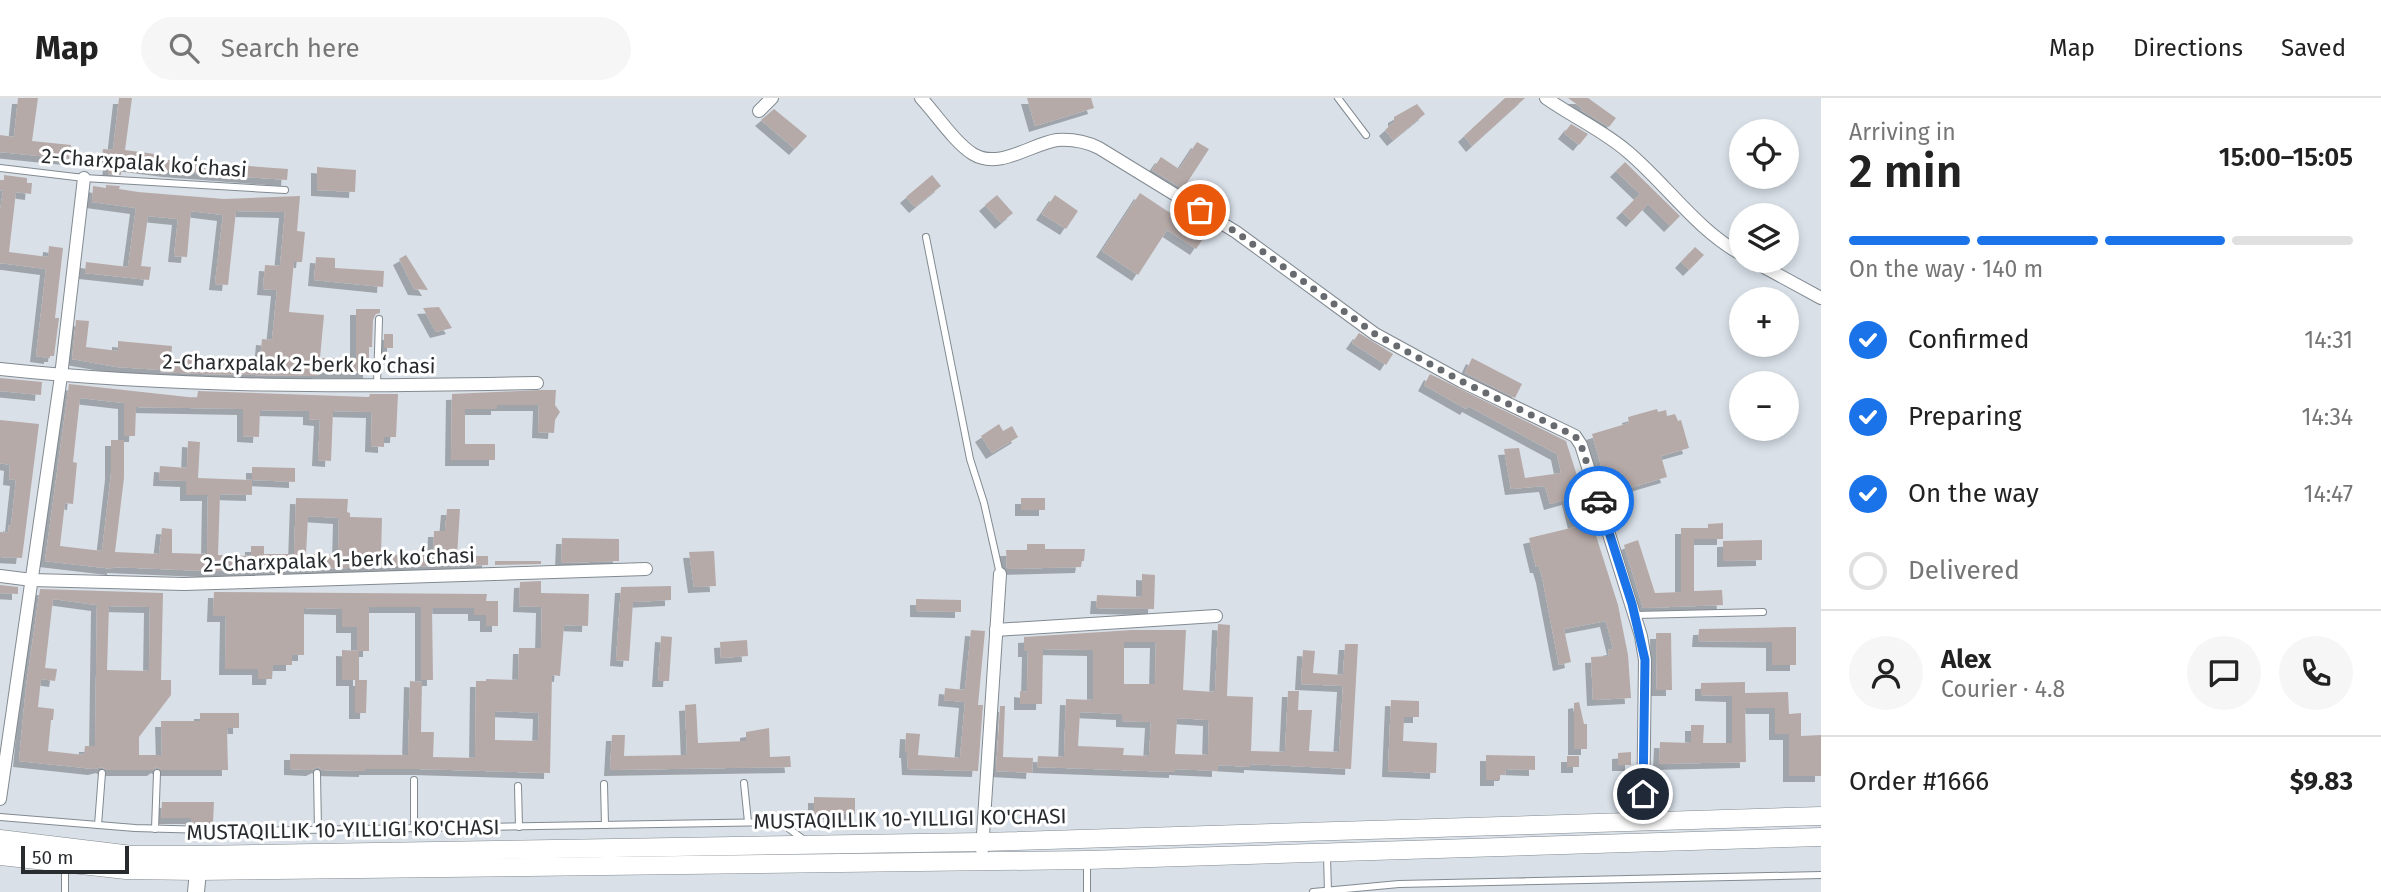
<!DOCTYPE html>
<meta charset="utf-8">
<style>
:root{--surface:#fff;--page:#f6f6f6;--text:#222;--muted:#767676;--line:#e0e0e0;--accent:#1a73e8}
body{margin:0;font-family:"Fira Sans",sans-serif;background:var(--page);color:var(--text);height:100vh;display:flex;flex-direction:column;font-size:26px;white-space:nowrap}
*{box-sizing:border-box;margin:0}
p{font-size:23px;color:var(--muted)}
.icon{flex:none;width:38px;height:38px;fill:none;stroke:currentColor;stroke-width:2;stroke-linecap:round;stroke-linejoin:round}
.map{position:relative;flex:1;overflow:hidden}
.sheet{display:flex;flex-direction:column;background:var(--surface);width:560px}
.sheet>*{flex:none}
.buttons{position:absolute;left:1729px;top:21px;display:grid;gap:14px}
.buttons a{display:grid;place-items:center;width:70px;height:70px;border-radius:50%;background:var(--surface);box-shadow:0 4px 10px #0003;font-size:35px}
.scale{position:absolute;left:21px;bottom:18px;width:108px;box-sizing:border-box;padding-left:7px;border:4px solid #292c2f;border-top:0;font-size:19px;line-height:24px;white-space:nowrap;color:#292c2f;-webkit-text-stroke:5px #fff;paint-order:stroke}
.pin{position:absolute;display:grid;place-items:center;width:60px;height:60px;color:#fff;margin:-30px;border:4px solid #fff;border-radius:50%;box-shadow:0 2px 7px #0007}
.courier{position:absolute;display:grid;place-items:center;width:70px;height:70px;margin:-35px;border:5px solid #1a73e8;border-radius:50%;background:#fff;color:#222;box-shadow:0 2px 9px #0007}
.headline em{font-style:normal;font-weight:600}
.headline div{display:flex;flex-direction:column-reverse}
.headline{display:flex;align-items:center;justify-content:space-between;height:119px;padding:0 28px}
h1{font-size:46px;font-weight:600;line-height:52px}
.bar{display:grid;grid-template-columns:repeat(4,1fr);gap:10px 7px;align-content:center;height:84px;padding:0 28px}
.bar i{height:9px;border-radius:5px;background:var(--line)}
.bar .selected{background:var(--accent)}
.bar p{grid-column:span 4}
.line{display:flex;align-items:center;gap:18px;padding:0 28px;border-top:2px solid var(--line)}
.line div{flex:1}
.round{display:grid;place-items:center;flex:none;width:74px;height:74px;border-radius:37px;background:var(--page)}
ol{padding:0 28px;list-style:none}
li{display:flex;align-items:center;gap:21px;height:77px}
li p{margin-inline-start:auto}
li .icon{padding:7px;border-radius:50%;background:var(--accent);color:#fff;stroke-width:4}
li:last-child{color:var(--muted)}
li i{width:38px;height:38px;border:4px solid var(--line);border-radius:50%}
header{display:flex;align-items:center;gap:42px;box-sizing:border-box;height:98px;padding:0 35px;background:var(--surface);border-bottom:2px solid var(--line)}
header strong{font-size:33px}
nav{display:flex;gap:38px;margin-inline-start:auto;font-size:24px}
.search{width:490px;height:63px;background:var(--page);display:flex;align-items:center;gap:18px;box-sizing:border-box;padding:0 24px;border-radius:38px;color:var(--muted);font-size:26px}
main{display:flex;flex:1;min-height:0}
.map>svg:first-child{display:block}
.building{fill:#b6aaa8;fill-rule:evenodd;filter:url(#shadow)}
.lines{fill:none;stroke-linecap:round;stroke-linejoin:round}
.service-casing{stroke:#828a91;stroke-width:8}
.minor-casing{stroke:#828a91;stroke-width:14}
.tertiary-casing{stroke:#828a91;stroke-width:18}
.secondary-casing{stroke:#828a91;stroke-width:19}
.service{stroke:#fff;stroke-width:6}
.minor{stroke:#fff;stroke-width:12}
.tertiary{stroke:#fff;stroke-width:16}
.secondary{stroke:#fff;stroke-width:18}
.done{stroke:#676b70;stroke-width:7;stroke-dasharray:0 12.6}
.route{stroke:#1a73e8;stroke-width:9}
.labels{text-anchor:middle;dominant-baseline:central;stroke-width:6;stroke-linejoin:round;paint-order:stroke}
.street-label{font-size:21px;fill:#292c2f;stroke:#fff}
</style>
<header>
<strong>Map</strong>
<div class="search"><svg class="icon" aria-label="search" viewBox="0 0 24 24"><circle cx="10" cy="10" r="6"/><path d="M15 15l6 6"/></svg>Search here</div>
<nav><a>Map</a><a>Directions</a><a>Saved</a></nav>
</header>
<main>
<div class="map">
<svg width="1821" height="794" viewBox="0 0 1821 794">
<defs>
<filter id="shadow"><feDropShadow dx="-6" dy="6" stdDeviation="0" flood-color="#0004"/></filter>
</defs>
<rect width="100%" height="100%" fill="#d9e0e8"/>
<!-- building -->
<g class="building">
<path d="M18,0H38L32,43L71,47L69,61L0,54V37L14,39Z"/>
<path d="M119,0H132L125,52L155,56V61L288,71L287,82L169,73L122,67L121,77L108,76L109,64L101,63L103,51L113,52Z"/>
<path d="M1027,0H1091L1094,10L1035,28Z"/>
<path d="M1505,0H1525L1472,48L1464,38Z"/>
<path d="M1568,0H1588L1616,20L1609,29L1581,12L1582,10Z"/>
<path d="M1417,6L1425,16L1393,42L1385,32L1394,24V19Z"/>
<path d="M774,11L807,38L795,51L761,22Z"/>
<path d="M1571,26L1588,36L1579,47L1564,35Z"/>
<path d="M1197,44L1209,51L1183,91L1152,72L1161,59L1179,71Z"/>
<path d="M1625,64L1680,118L1670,128L1648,106L1632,123L1622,114L1640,96L1616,73Z"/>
<path d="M317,69L356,72L355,94L317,92Z"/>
<path d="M4,77L27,80V85H32L31,96L16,94L9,154L48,159L49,148L63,150L55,220H59L54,258H50V260L36,258L46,171L0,165V113L3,93L0,92V82H4Z"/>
<path d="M932,77L941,88L915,109L906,99Z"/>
<path d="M106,87L120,88L119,91L138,94L224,101L300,98L297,133L305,134L302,164H294L289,214L324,217L320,260H356V211H380V215L376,216L373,221L372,249H369V275L318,274V278L201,276L160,274L161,272L117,269L72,261L76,222L89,223L86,249L118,253V243L172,248L171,260L260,262L262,241L272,242L277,192L263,191L265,167L280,168L285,114L236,113L228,187L215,186L223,117L191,113L187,159L174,158L178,121L148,118L141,168L151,169L149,182L85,175L86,164L128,169L136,110L92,104L93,88L106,90Z"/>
<path d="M1140,95L1205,138L1196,151L1167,132L1138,177L1102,153Z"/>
<path d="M997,97L1013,115L1001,125L985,107Z"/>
<path d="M1055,97L1078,113L1066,131L1042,116Z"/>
<path d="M1695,149L1704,157L1689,172L1681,164Z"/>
<path d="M406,157L428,192L414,191L399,161Z"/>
<path d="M316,159L335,160V170L384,173L383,189L314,182Z"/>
<path d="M439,209L452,230L436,234L423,210Z"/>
<path d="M1359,235L1393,256L1386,267L1352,245Z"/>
<rect x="384" y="236" width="9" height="14"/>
<path d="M1472,260L1522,286L1515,300L1465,275Z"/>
<path d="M1430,276L1566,343L1618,507L1628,557L1631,600L1593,602L1591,559L1609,558L1608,552L1613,551L1606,523L1564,531L1571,564L1559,567L1542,479L1539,469H1536L1529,440L1575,429L1568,401L1550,406L1545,388L1511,391L1504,351L1519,350L1525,380L1561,375L1557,356L1468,308L1466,311L1424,287Z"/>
<path d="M0,280L42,284L41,297L0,293Z"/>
<path d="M69,286L197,300L198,293L369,299L370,296H398L396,339H384V349L371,348L372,314L333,313L331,363L318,362L320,322L309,321V313L260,312L259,339L243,338V311L136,309L135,338H124V305L80,300L73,364L77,365L73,406L65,405L60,448L102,453L111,376V342H124V380L115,454L159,456L162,430L172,431V455L207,456L208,397H186V383L159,382L160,368L187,370L188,343L200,344L198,380L252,382V397L220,396L218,457L251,458V448H264V456H294L296,400L348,401L347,414L350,415V419L382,420L381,457H433L434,433H445L447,411H460L457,458H488V467L206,473L113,469V471L45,463ZM308,418L339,420L338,457L306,456Z"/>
<path d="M542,292H556L555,307L560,314L555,322L554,335L538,334L539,307H497V311H465V346H495V362H451L452,296Z"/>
<path d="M1657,311L1658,314L1666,312L1667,318L1675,316L1678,323L1681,322L1689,350L1661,358L1667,379L1609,396L1592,336L1629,325L1628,319Z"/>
<path d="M0,322L39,326L22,460L0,459V434L8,435L9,427L11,428L16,382L9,381L10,367L0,365Z"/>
<path d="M999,326L1003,333L1012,328L1018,339L992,355L981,338Z"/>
<path d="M252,369L295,370V384L252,382Z"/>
<rect x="1021" y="400" width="24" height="12"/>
<path d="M1723,425V441H1694V493L1722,492L1723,507L1643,510L1624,447L1638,442L1655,495L1681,494V430H1708V426Z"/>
<path d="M562,440L619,441V463L561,465Z"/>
<path d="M1762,442V462L1723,463V443Z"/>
<path d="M1027,446H1045V451H1085L1084,463H1082L1081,469L1007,471L1006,452H1027Z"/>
<path d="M714,453L716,488L694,489L689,454Z"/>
<path d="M495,463H541V466L495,467Z"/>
<path d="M1142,476L1155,477L1154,511L1096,510L1097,497L1142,499Z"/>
<path d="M541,483V495L589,496L588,528L564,527L560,578L552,577L550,675L419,671H365V673L322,672L318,669L312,672L290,671V656L408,657L410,583L422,584L421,634H434L433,659L475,660L476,583H486V581L518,582L519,550H541L542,509L519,508L520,484ZM495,613L539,615L538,643L495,642Z"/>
<path d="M0,487L18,489V496L0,495Z"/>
<path d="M671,488V502L633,504L629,563L616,562L621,489Z"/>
<path d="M40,491L163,495L161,582H171V597L139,639V657H162L161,623H200V615H239V630H227L228,672H161L157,669L153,672H106L102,669L94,671L19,663L26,589ZM53,501L97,507L95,648H85L84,657L48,653L51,622H53L54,611L38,609L41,581L55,583L57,571L45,570ZM109,508L150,509L149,573L107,572Z"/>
<path d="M214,494L487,496L486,503H498V528H486V517H474V510H432L433,582H421V509H369V553H357V529H342V511L304,510V557H292V567H273L272,581H258V571H225L226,518H213Z"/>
<path d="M916,501L961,502V514L916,513Z"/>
<path d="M1218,526L1230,527L1227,598L1253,599L1251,653L1285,654L1288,593H1299L1298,612H1312L1309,653L1339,654L1343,588L1301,586L1303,552L1315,553L1313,575L1343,577L1345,546H1358L1351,671L1250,666V669L1218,667V673L1175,671V674L1037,669L1038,658L1064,659L1066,601L1093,602V552L1043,551L1042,606H1020V593L1027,594L1028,553H1024V539L1132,532H1186L1183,592L1215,594ZM1124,544H1156L1155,586H1124ZM1080,614L1122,616V623L1151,624L1149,658L1123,657L1124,650L1078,648ZM1177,620L1209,622L1208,657L1175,656Z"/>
<path d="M1796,529V567H1772V544L1698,543L1699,531Z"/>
<path d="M971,532L985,533L978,607H983L978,673L908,671L907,654H905L906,635L920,636L918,657L960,660L965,604L944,602L945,590L965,592Z"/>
<path d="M1656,535H1671L1672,592H1657Z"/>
<path d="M661,538L672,539L669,583H658Z"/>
<path d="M747,542L748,558L721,560L720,544Z"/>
<path d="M342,552L359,553V582H342Z"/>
<path d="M355,582H367L366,615H355Z"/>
<path d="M1745,584V595L1788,594L1789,616L1801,615V638L1821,637V678H1789V636H1775V610H1745L1746,664L1659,666L1660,644L1691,645V627H1704L1703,645H1732V598L1701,597V585Z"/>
<path d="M1391,602L1419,603V619H1404L1403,643L1437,645L1436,675L1388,673Z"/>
<path d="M1579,604L1584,626H1587V651H1574V605Z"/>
<path d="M696,606L698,645L746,643V634L769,630L770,659L790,658L791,669L610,672L612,637H625L624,658L687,657L685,607Z"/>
<path d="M1000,608H1005L1003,659L1033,660L1032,675L996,673Z"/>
<path d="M1631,654V667H1618V655Z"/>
<path d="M1486,657L1535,658V672L1506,671L1505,677H1500V682H1486Z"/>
<rect x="1567" y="658" width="12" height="11"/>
<path d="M814,699L855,700V716L814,715Z"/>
<path d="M162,704H214L213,726H191V720H161Z"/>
</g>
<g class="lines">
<defs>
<g id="service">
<path d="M1338,0L1366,37"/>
<path d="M0,70L84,80L285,92"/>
<path d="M926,139L970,361L984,405L1000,476"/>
<path d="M377,287L379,221"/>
<path d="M1635,517L1763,514"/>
<path d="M317,675L318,732"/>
<path d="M744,685L748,724"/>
<path d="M604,686L605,727"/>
<path d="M518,688L519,729"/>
<path d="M0,719L135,730L243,733L773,724L783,726L804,742"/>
<path d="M98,727L102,675"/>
<path d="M155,731L157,675"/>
<path d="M414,731V682"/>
<path d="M1327,757L1328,794"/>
<path d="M1087,763V794"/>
<path d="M65,768V794"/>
<path d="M1313,794L1399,786L1821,777"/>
</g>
<g id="minor">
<path d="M921,0C936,16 955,45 973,56C999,72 1031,46 1057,42C1072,41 1085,43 1099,50L1236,134L1375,236L1461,283L1575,338L1581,347L1641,538L1645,562L1643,723"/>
<path d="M1546,0C1573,19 1604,33 1628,54C1667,87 1697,132 1741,156"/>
<path d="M759,13L772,0"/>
<path d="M1753,163L1821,200"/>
<path d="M0,271C178,290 357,289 537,285"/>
<path d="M0,478L32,482L184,486L646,471"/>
<path d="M996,532L1216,518"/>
<path d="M0,701L61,278L84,80"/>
<path d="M982,752L1000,476"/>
</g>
<path id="tertiary" d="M196,794L198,773"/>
<g id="secondary">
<path d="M0,741L132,757H192L982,744L1821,718"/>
<path d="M0,758L126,772L198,773L1087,762L1821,739"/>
</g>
</defs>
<!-- service casing -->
<use href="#service" class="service-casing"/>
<!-- minor casing -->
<use href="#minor" class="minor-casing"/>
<!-- tertiary casing -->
<use href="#tertiary" class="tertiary-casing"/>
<!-- secondary casing -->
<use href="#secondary" class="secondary-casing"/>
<!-- service -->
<use href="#service" class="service"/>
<!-- minor -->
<use href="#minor" class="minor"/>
<!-- tertiary -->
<use href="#tertiary" class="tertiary"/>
<!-- secondary -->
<use href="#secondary" class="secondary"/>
</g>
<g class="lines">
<!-- done -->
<path class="done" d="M1200,112L1236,134L1375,236L1461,283L1575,338L1581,347L1599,403"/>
<!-- route -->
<path class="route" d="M1599,403L1632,506L1645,562L1643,696"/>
</g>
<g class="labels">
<!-- street labels -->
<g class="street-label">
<text transform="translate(144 65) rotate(4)">2-Charxpalak koʻchasi</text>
<text transform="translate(299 266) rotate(1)">2-Charxpalak 2-berk koʻchasi</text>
<text transform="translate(339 462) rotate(-2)">2-Charxpalak 1-berk koʻchasi</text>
<text transform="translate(910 721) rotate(-1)">MUSTAQILLIK 10-YILLIGI KO'CHASI</text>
<text transform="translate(343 732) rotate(-1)">MUSTAQILLIK 10-YILLIGI KO'CHASI</text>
</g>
</g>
</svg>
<div class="buttons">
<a><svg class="icon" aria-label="locate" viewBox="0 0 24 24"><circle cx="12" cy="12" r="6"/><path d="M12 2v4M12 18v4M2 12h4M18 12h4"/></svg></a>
<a><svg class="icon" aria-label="layers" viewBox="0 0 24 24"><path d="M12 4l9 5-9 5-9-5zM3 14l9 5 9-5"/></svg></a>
<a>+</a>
<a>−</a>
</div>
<div class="scale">50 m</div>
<div class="pin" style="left:1200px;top:112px;background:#ea580c"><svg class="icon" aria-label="bag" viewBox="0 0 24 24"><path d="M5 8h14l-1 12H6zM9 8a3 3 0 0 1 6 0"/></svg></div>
<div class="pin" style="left:1643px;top:696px;background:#1f2937"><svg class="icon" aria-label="home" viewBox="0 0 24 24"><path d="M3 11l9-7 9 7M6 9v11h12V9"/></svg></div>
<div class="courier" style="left:1599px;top:403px"><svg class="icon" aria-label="car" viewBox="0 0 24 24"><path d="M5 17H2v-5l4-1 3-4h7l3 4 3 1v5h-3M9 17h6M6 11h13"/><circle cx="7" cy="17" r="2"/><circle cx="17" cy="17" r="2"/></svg></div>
</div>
<section class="sheet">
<div class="headline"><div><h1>2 min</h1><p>Arriving in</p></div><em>15:00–15:05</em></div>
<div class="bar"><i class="selected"></i><i class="selected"></i><i class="selected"></i><i></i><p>On the way · 140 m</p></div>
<ol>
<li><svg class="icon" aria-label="check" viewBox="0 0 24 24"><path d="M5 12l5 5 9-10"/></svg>Confirmed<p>14:31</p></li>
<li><svg class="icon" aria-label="check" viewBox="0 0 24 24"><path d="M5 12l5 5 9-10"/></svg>Preparing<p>14:34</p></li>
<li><svg class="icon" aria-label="check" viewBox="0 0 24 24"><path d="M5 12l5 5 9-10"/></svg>On the way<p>14:47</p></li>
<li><i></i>Delivered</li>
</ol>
<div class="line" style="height:126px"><a class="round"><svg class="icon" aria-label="person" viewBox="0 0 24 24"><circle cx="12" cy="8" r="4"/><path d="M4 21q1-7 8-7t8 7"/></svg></a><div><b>Alex</b><p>Courier · 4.8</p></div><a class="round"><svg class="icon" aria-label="chat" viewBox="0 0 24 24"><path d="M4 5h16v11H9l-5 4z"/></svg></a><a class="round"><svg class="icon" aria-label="phone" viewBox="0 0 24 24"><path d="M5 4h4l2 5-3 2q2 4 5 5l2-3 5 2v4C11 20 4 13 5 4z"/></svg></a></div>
<div class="line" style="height:91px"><div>Order #1666</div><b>$9.83</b></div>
</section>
</main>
